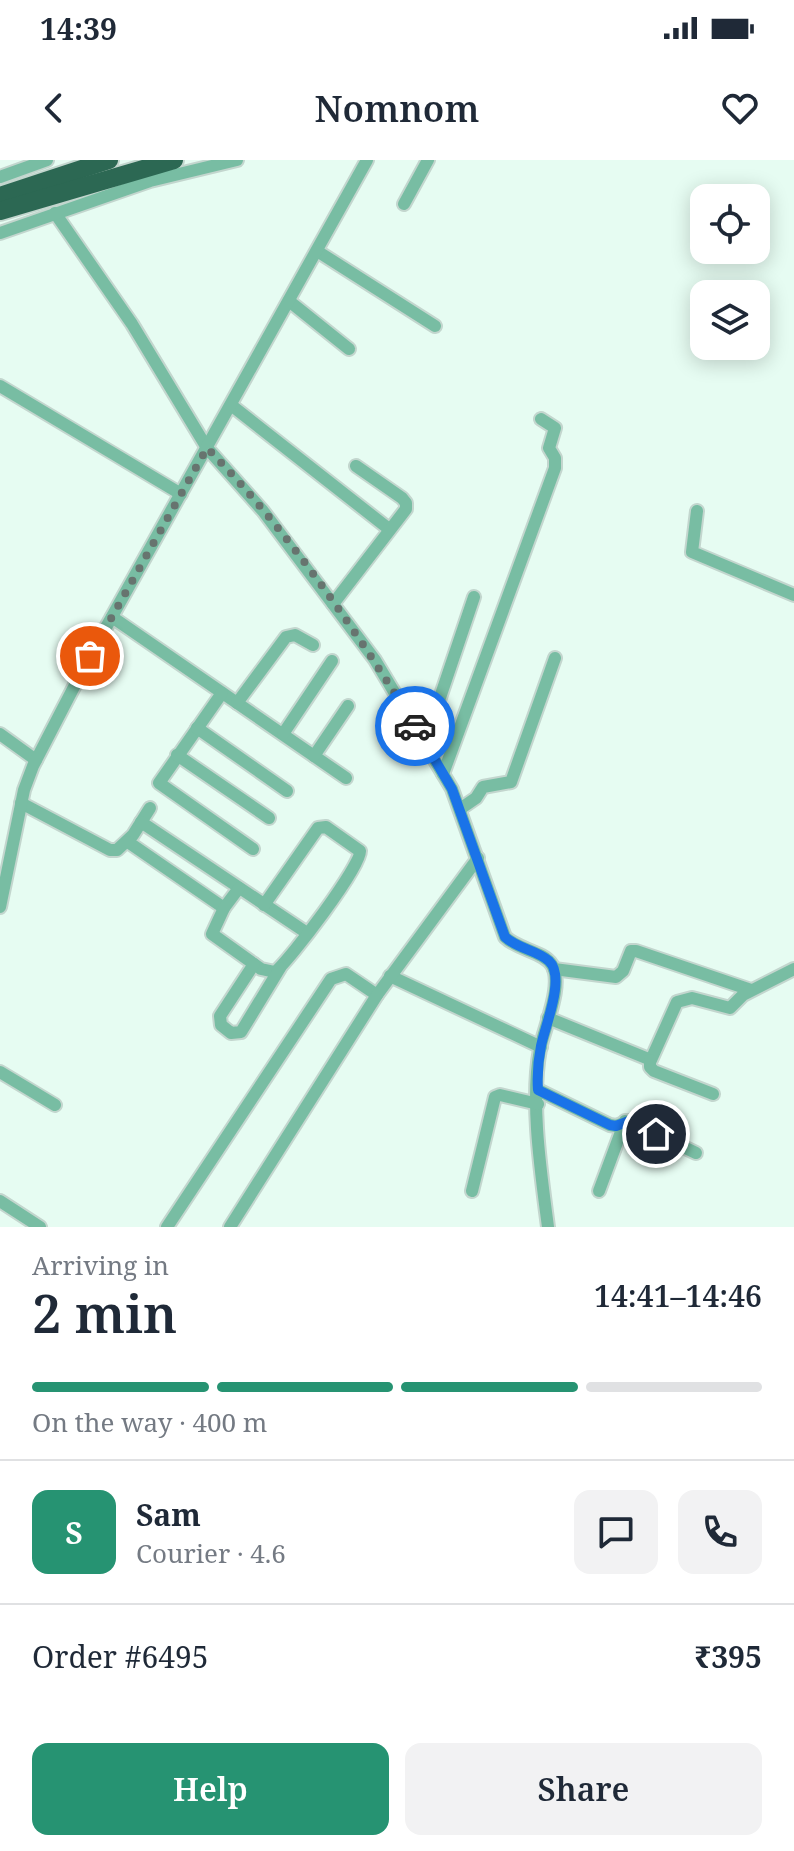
<!DOCTYPE html>
<meta charset="utf-8">
<style>
:root{--surface:#fff;--page:#f2f2f3;--text:#1f2937;--muted:#747a83;--line:#e0e1e3;--accent:#269372}
body{margin:0;font-family:"Noto Serif",serif;background:var(--page);color:var(--text);height:100vh;display:flex;flex-direction:column;font-size:30px;white-space:nowrap}
*{box-sizing:border-box;margin:0}
p{font-size:26px;color:var(--muted)}
.icon{flex:none;width:44px;height:44px;fill:none;stroke:currentColor;stroke-width:2;stroke-linecap:round;stroke-linejoin:round}
.map{position:relative;height:1067px;overflow:hidden}
.side{display:flex;flex-direction:column;background:var(--surface);flex:1}
.side>*{flex:none}
.buttons{position:absolute;left:690px;top:24px;display:grid;gap:16px}
.buttons a{display:grid;place-items:center;width:80px;height:80px;border-radius:16px;background:var(--surface);box-shadow:0 4px 20px #0003;font-size:40px}
.pin{position:absolute;display:grid;place-items:center;width:68px;height:68px;color:#fff;margin:-34px;border:4px solid #fff;border-radius:50%;box-shadow:0 2px 8px #0007}
.courier{position:absolute;display:grid;place-items:center;width:80px;height:80px;margin:-40px;border:6px solid #1a73e8;border-radius:50%;background:#fff;color:#222;box-shadow:0 2px 10px #0007}
.headline em{font-style:normal;font-weight:600}
.headline div{display:flex;flex-direction:column-reverse}
.headline{display:flex;align-items:center;justify-content:space-between;height:136px;padding:0 32px}
h1{font-size:52px;font-weight:600;line-height:60px}
.bar{display:grid;grid-template-columns:repeat(4,1fr);gap:12px 8px;align-content:center;height:96px;padding:0 32px}
.bar i{height:10px;border-radius:6px;background:var(--line)}
.bar .current{background:var(--accent)}
.bar p{grid-column:span 4}
.line{display:flex;align-items:center;gap:20px;padding:0 32px;border-top:2px solid var(--line)}
.line div{flex:1}
.round{display:grid;place-items:center;flex:none;width:84px;height:84px;border-radius:16px;background:var(--page)}
.action{display:flex;gap:16px;margin-top:auto;padding:16px 32px}
.action a{flex:1;height:92px;border-radius:16px;background:var(--accent);color:#fff;font-size:32px;font-weight:600;line-height:92px;text-align:center}
.action a+a{background:var(--page);color:var(--text)}
.status{display:flex;justify-content:space-between;align-items:center;height:56px;padding:0 40px;background:var(--surface);direction:ltr}
.status svg{height:22px;fill:currentColor}
header{display:flex;justify-content:space-between;align-items:center;height:104px;padding:0 32px;background:var(--surface);font-size:36px;font-weight:600}
.map>svg:first-child{display:block}
.lines{fill:none;stroke-linecap:round;stroke-linejoin:round}
.minor-casing{stroke:#c3d6ce;stroke-width:16}
.highway-casing{stroke:#c3d6ce;stroke-width:22}
.minor{stroke:#78bda3;stroke-width:12}
.highway{stroke:#2c6853;stroke-width:18}
.done{stroke:#67746f;stroke-width:8;stroke-dasharray:0 14.4}
.route{stroke:#1a73e8;stroke-width:10}
</style>
<div class="status"><b>14:39</b><svg viewBox="0 0 49 12"><path d="M0 12V9h3v3zM5 12V6h3v6zM10 12V3h3v9zM15 12V0h3v12zM26 1h20v11H26zM47 4h2v5h-2z"/></svg></div>
<header><svg class="icon" aria-label="back" viewBox="0 0 24 24"><path d="M15 5l-7 7 7 7"/></svg>Nomnom<svg class="icon" aria-label="heart" viewBox="0 0 24 24"><path d="M12 20l-8-8c-3-5 5-10 8-4 3-6 11-1 8 4z"/></svg></header>
<div class="map">
<svg width="794" height="1067" viewBox="0 0 794 1067">
<rect width="100%" height="100%" fill="#e6fcf2"/>
<g class="lines">
<defs>
<g id="minor">
<path d="M0,17L47,0"/>
<path d="M404,44L428,0"/>
<path d="M55,53L132,164L207,288L263,351L375,500L452,629L505,777C518,790 543,791 552,805C564,824 544,868 540,889C530,942 541,1013 548,1067"/>
<path d="M0,73L150,21L237,0"/>
<path d="M317,91L435,166"/>
<path d="M289,141L349,189"/>
<path d="M0,226L181,334"/>
<path d="M231,245L389,369"/>
<path d="M697,351L692,392L794,435"/>
<path d="M333,444L406,349V343L402,338L356,306"/>
<path d="M112,457L346,618"/>
<path d="M222,533L159,623L253,689"/>
<path d="M237,543L286,477L295,475L313,485"/>
<path d="M197,568L287,631"/>
<path d="M0,574L36,600"/>
<path d="M283,574L332,501"/>
<path d="M425,582L474,437"/>
<path d="M177,595L269,658"/>
<path d="M314,596L348,546"/>
<path d="M443,614L555,308V298L549,288L555,268L541,259"/>
<path d="M21,643L110,690H117L133,675L150,648"/>
<path d="M460,649L476,638L483,627L511,622L555,498"/>
<path d="M141,662L307,773"/>
<path d="M128,682L224,748"/>
<path d="M239,728L224,748L212,774L261,809L275,812C290,800 362,705 360,691L326,667L318,668L264,745"/>
<path d="M0,747L24,630L33,606L90,496L367,0"/>
<path d="M254,804L220,856L221,865L231,873L241,872L280,808"/>
<path d="M554,809L616,817L623,811L631,791H636L751,830"/>
<path d="M390,816L541,887"/>
<path d="M548,858L651,900L677,842L692,838L730,848L743,835L794,809"/>
<path d="M650,900V907L654,911L713,934"/>
<path d="M0,912L55,945"/>
<path d="M538,930L610,965L616,966L629,961L696,993"/>
<path d="M472,1031L495,937L500,935L538,944"/>
<path d="M599,1031L625,961"/>
<path d="M0,1041L40,1067"/>
<path d="M167,1067L331,819L346,814L377,835"/>
<path d="M230,1067L377,835L478,698"/>
</g>
<g id="highway">
<path d="M0,36L109,0"/>
<path d="M0,51L174,0"/>
</g>
</defs>
<!-- minor casing -->
<use href="#minor" class="minor-casing"/>
<!-- highway casing -->
<use href="#highway" class="highway-casing"/>
<!-- minor -->
<use href="#minor" class="minor"/>
<!-- highway -->
<use href="#highway" class="highway"/>
</g>
<g class="lines">
<!-- done -->
<path class="done" d="M90,496L207,288C285,367 357,471 415,566"/>
<!-- route -->
<path class="route" d="M415,566L452,629L505,777C518,789 537,790 549,801C566,817 545,866 541,886C538,901 537,915 538,930L610,965L616,966L629,961L656,974"/>
</g>
</svg>
<div class="buttons">
<a><svg class="icon" aria-label="locate" viewBox="0 0 24 24"><circle cx="12" cy="12" r="6"/><path d="M12 2v4M12 18v4M2 12h4M18 12h4"/></svg></a>
<a><svg class="icon" aria-label="layers" viewBox="0 0 24 24"><path d="M12 4l9 5-9 5-9-5zM3 14l9 5 9-5"/></svg></a>
</div>
<div class="pin" style="left:90px;top:496px;background:#ea580c"><svg class="icon" aria-label="bag" viewBox="0 0 24 24"><path d="M5 8h14l-1 12H6zM9 8a3 3 0 0 1 6 0"/></svg></div>
<div class="pin" style="left:656px;top:974px;background:#1f2937"><svg class="icon" aria-label="home" viewBox="0 0 24 24"><path d="M3 11l9-7 9 7M6 9v11h12V9"/></svg></div>
<div class="courier" style="left:415px;top:566px"><svg class="icon" aria-label="car" viewBox="0 0 24 24"><path d="M5 17H2v-5l4-1 3-4h7l3 4 3 1v5h-3M9 17h6M6 11h13"/><circle cx="7" cy="17" r="2"/><circle cx="17" cy="17" r="2"/></svg></div>
</div>
<section class="side">
<div class="headline"><div><h1>2 min</h1><p>Arriving in</p></div><em>14:41–14:46</em></div>
<div class="bar"><i class="current"></i><i class="current"></i><i class="current"></i><i></i><p>On the way · 400 m</p></div>
<div class="line" style="height:144px"><b class="round" style="background:var(--accent);color:#fff">S</b><div><b>Sam</b><p>Courier · 4.6</p></div><a class="round"><svg class="icon" aria-label="chat" viewBox="0 0 24 24"><path d="M4 5h16v11H9l-5 4z"/></svg></a><a class="round"><svg class="icon" aria-label="phone" viewBox="0 0 24 24"><path d="M5 4h4l2 5-3 2q2 4 5 5l2-3 5 2v4C11 20 4 13 5 4z"/></svg></a></div>
<div class="line" style="height:104px"><div>Order #6495</div><b>₹395</b></div>
<div class="action"><a>Help</a><a>Share</a></div>
</section>
